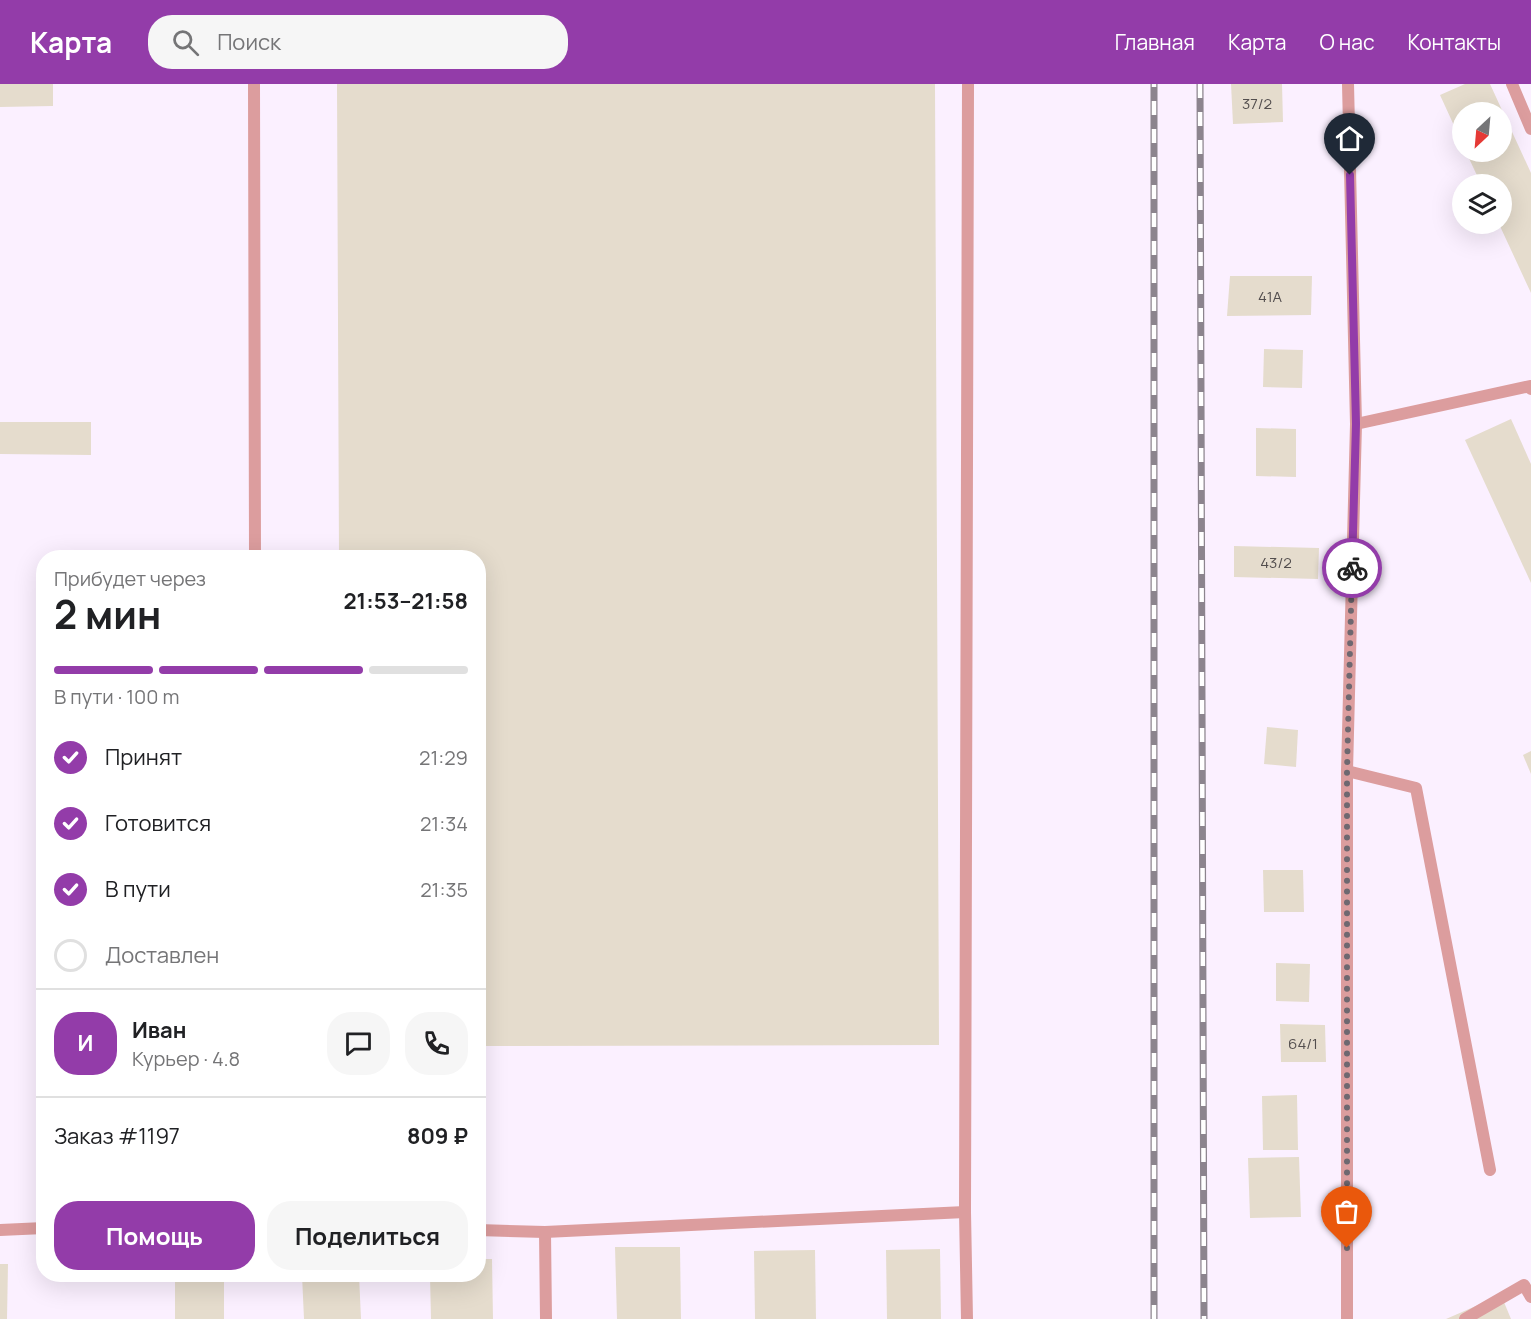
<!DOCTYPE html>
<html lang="ru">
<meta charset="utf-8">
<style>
:root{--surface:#fff;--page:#f6f6f6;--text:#202124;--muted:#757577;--line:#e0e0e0;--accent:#933ca9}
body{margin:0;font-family:Manrope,sans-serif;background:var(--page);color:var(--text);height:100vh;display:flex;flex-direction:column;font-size:22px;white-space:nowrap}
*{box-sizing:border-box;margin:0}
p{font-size:20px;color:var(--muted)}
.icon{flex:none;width:33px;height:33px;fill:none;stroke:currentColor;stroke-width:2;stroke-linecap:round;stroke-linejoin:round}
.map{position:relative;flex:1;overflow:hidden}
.panel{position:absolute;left:36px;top:466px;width:450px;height:732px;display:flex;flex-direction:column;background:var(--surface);border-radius:24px;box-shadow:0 6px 24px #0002}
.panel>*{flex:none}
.needle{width:39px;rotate:206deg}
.buttons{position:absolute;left:1452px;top:18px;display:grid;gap:12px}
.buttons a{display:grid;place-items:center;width:60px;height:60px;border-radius:50%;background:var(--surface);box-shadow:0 6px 24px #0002;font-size:30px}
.pin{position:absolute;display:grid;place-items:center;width:51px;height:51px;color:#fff;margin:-62px -26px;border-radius:50% 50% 50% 0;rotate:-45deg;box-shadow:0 0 6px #0007}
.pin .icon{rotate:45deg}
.courier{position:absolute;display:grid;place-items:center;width:60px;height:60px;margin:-30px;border:4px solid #933ca9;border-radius:50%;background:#fff;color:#222;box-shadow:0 2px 8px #0007}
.head em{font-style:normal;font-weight:700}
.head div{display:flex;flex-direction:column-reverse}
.head{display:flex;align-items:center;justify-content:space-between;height:102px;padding:0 18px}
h1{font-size:39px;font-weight:700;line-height:45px}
.bar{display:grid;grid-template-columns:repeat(4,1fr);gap:9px 6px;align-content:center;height:72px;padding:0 18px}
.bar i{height:8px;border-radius:4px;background:var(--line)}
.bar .on{background:var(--accent)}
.bar p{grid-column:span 4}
.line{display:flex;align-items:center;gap:15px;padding:0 18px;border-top:2px solid var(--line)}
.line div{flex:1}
.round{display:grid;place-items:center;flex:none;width:63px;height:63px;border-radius:24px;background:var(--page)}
ol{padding:0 18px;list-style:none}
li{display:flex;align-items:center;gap:18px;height:66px}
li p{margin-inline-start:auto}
li .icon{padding:6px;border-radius:50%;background:var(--accent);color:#fff;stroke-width:4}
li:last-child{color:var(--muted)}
li i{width:33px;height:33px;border:3px solid var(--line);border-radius:50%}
.button{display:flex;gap:12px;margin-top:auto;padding:12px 18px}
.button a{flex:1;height:69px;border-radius:24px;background:var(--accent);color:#fff;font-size:24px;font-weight:700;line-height:69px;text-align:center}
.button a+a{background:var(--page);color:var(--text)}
header{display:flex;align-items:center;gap:36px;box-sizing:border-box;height:84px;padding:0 30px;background:var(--accent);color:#fff}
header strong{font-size:28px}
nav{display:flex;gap:33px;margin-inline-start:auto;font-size:21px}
.search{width:420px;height:54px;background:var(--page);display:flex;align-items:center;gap:15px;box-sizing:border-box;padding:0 21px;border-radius:24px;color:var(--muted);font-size:22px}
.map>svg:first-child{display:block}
.building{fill:#e5dccd}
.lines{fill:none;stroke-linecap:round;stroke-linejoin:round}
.lane{stroke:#dc9d9e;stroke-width:12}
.rail-casing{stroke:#8c848e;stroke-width:7}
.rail{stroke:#fff;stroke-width:4.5;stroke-dasharray:14;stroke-linecap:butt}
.done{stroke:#6e6870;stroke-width:6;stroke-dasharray:0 10.8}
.route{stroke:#933ca9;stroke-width:8}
.labels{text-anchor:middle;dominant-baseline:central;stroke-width:6;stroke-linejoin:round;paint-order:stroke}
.number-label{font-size:15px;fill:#534e4e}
</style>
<header>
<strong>Карта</strong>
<div class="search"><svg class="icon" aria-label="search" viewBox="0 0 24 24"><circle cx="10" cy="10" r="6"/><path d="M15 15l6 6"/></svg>Поиск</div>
<nav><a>Главная</a><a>Карта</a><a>О нас</a><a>Контакты</a></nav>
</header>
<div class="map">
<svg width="1531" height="1235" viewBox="0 0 1531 1235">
<rect width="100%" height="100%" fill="#fbf0ff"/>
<!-- building -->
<g class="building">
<path d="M0,0H53V22L0,23Z"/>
<path d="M337,0H935L939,961L478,962V474H339Z"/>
<path d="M1231,0H1282L1283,38L1233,40Z"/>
<path d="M1465,0H1490L1531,89V209L1499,140H1502V100H1481L1466,68H1502V28H1462V59L1440,11Z"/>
<path d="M1230,192H1312L1311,231L1227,232Z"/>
<path d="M1264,265L1303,266L1302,304L1263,303Z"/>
<path d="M1511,335L1531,380V499L1465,356Z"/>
<path d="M0,338H91V371L0,370Z"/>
<path d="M1256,344L1296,345V393L1256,392Z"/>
<path d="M1234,462L1319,464L1318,495L1234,493Z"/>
<path d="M1267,643L1298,646L1296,683L1264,680Z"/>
<path d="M1531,667V690L1523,671Z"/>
<path d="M1263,786H1303L1304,828H1264Z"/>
<path d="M1276,879L1310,880L1309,918L1276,917Z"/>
<path d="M1280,940L1325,941L1326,978H1281Z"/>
<path d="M1297,1011L1298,1066H1263L1262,1012Z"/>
<path d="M1299,1073L1301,1133L1250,1134L1248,1074Z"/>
<path d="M615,1163H680L681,1235H617Z"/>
<path d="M940,1165L941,1235H887L886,1166Z"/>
<path d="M815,1166L816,1235H755L754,1167Z"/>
<path d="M478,1175H492L493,1235H431L430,1191H478Z"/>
<path d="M0,1180H8L7,1235H0Z"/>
<rect x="175" y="1191" width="49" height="44"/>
<path d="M302,1191H359L361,1235H304Z"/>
<path d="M1501,1211L1511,1235H1446Z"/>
</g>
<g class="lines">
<!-- lane -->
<g class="lane">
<path d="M254,0L255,474"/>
<path d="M1512,0L1531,45"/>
<path d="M1356,340L1530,302L1531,305"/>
<path d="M1347,687L1416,704L1490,1086"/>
<path d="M0,1146L44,1144"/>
<path d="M478,1146L545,1148L965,1128"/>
<path d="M545,1148L546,1235"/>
<path d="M967,1235L965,1128L968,0"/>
<path d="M1347,1235V687L1356,340L1348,0"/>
<path d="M1465,1235L1524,1201L1531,1213"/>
</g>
<defs>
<g id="rail">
<path d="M1200,0L1204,1235"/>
<path d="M1154,1235V0"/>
</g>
</defs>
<!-- rail casing -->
<use href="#rail" class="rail-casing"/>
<!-- rail -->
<use href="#rail" class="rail"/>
</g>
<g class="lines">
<!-- done -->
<path class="done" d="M1347,1164V687L1352,484"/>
<!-- route -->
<path class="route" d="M1350,91L1356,340L1352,484"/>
</g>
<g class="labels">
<!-- number labels -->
<g class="number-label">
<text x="1257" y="19">37/2</text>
<text x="1270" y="212">41А</text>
<text x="1276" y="478">43/2</text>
<text x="1303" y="959">64/1</text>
</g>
</g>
</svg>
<div class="buttons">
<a><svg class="needle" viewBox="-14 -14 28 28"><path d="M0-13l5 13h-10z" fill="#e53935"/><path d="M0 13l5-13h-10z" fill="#757577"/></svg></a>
<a><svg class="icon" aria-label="layers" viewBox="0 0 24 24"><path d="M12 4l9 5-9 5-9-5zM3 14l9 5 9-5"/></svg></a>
</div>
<div class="pin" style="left:1347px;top:1164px;background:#ea580c"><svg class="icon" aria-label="bag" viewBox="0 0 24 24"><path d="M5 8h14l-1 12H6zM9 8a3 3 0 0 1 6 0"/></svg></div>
<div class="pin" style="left:1350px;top:91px;background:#1f2937"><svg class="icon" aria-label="home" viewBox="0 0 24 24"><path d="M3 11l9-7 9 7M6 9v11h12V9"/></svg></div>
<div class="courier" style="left:1352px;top:484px"><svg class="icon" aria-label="bike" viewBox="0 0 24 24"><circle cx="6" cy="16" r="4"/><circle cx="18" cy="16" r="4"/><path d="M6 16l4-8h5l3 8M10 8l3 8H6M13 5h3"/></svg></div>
<section class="panel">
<div class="head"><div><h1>2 мин</h1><p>Прибудет через</p></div><em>21:53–21:58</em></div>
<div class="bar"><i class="on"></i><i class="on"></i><i class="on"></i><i></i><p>В пути · 100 m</p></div>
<ol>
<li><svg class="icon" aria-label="check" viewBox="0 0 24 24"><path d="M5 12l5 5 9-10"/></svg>Принят<p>21:29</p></li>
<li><svg class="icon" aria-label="check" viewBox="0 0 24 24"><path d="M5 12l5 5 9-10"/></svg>Готовится<p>21:34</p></li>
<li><svg class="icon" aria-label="check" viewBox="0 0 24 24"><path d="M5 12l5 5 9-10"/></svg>В пути<p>21:35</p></li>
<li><i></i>Доставлен</li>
</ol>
<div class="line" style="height:108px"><b class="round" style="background:var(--accent);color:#fff">И</b><div><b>Иван</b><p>Курьер · 4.8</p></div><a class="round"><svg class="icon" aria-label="chat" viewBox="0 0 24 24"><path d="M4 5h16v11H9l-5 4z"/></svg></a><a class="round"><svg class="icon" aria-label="phone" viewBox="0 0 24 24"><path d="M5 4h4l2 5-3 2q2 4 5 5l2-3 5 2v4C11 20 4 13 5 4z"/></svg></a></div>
<div class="line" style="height:78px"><div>Заказ #1197</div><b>809 ₽</b></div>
<div class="button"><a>Помощь</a><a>Поделиться</a></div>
</section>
</div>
